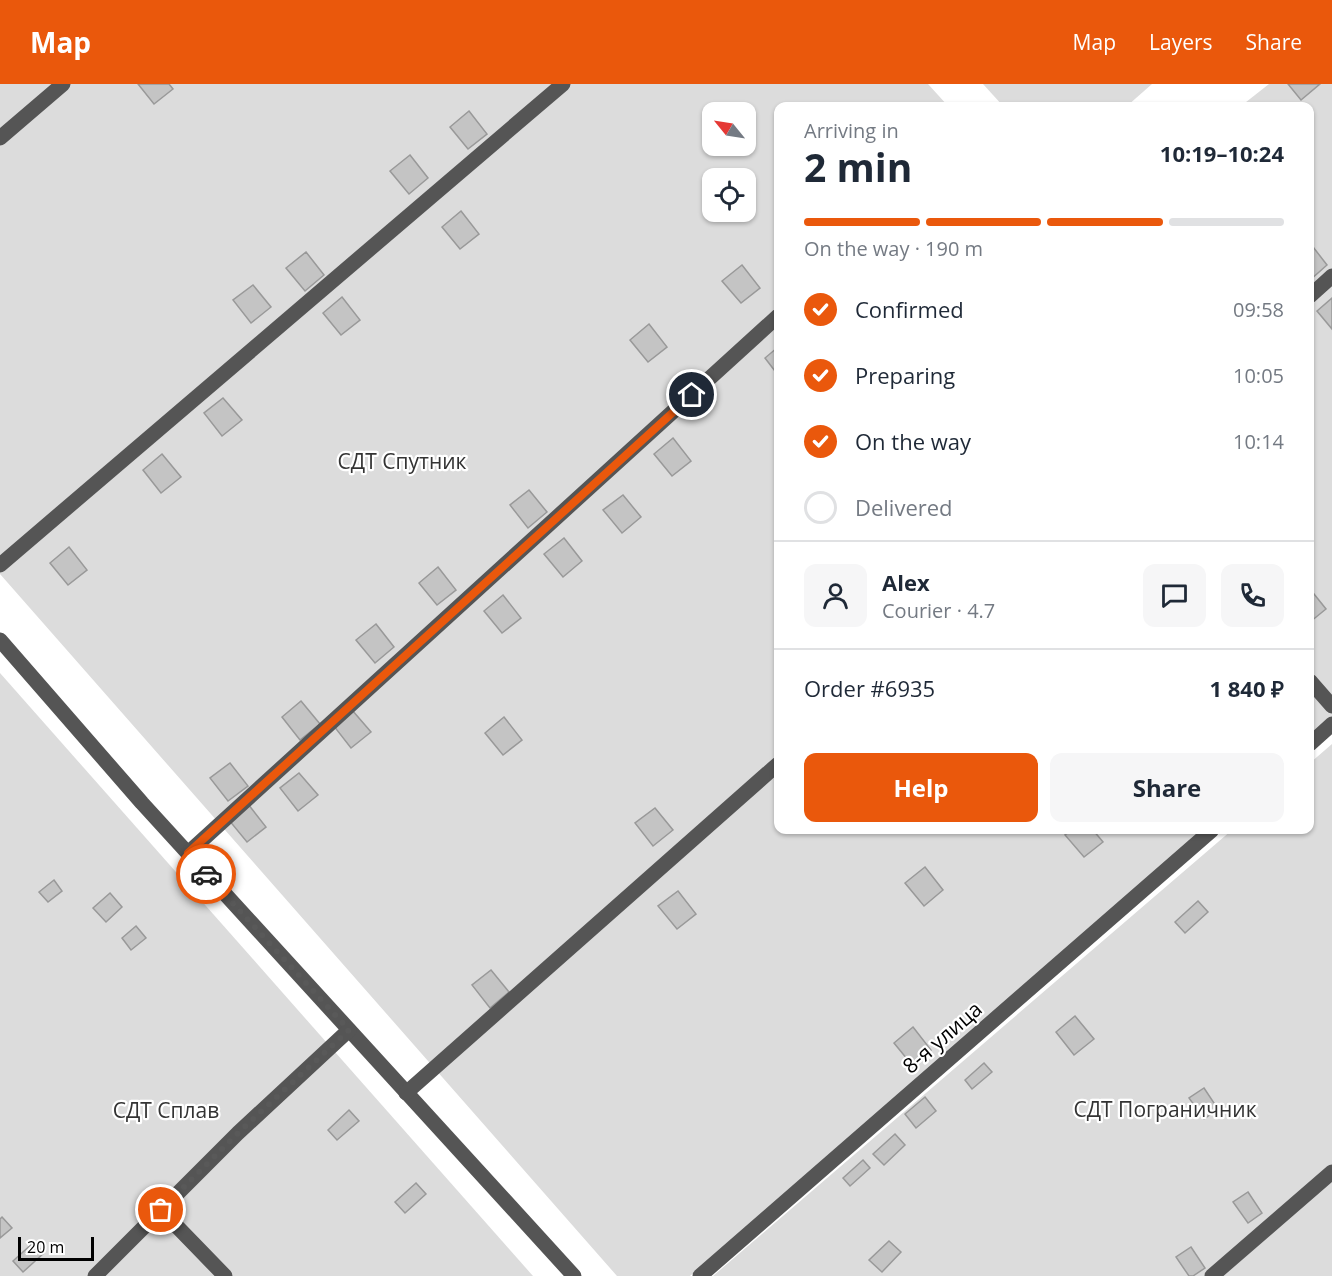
<!DOCTYPE html>
<meta charset="utf-8">
<style>
:root{--surface:#fff;--page:#f6f6f7;--text:#1f2937;--muted:#747a83;--line:#e0e1e3;--accent:#ea580c}
body{margin:0;font-family:"Open Sans",sans-serif;background:var(--page);color:var(--text);height:100vh;display:flex;flex-direction:column;font-size:22px;white-space:nowrap}
*{box-sizing:border-box;margin:0}
p{font-size:20px;color:var(--muted)}
.icon{flex:none;width:33px;height:33px;fill:none;stroke:currentColor;stroke-width:2;stroke-linecap:round;stroke-linejoin:round}
.map{position:relative;flex:1;overflow:hidden}
.sheet{position:absolute;left:774px;top:18px;width:540px;height:732px;display:flex;flex-direction:column;background:var(--surface);border-radius:12px;box-shadow:0 2px 4px #0004}
.sheet>*{flex:none}
.needle{width:39px;rotate:300deg}
.fabs{position:absolute;left:702px;top:18px;display:grid;gap:12px}
.fabs a{display:grid;place-items:center;width:54px;height:54px;border-radius:12px;background:var(--surface);box-shadow:0 2px 4px #0004;font-size:30px}
.scale{position:absolute;left:18px;bottom:15px;width:76px;box-sizing:border-box;padding-left:6px;border:3px solid #000;border-top:0;font-size:16px;line-height:21px;white-space:nowrap;color:#000;-webkit-text-stroke:4px #fff;paint-order:stroke}
.pin{position:absolute;display:grid;place-items:center;width:51px;height:51px;color:#fff;margin:-26px;border:3px solid #fff;border-radius:50%;box-shadow:0 2px 6px #0007}
.courier{position:absolute;display:grid;place-items:center;width:60px;height:60px;margin:-30px;border:4px solid #ea580c;border-radius:50%;background:#fff;color:#222;box-shadow:0 2px 8px #0007}
.headline em{font-style:normal;font-weight:700}
.headline div{display:flex;flex-direction:column-reverse}
.headline{display:flex;align-items:center;justify-content:space-between;height:102px;padding:0 30px}
h1{font-size:39px;font-weight:700;line-height:45px}
.bar{display:grid;grid-template-columns:repeat(4,1fr);gap:9px 6px;align-content:center;height:72px;padding:0 30px}
.bar i{height:8px;border-radius:4px;background:var(--line)}
.bar .active{background:var(--accent)}
.bar p{grid-column:span 4}
.line{display:flex;align-items:center;gap:15px;padding:0 30px;border-top:2px solid var(--line)}
.line div{flex:1}
.round{display:grid;place-items:center;flex:none;width:63px;height:63px;border-radius:12px;background:var(--page)}
ol{padding:0 30px;list-style:none}
li{display:flex;align-items:center;gap:18px;height:66px}
li p{margin-inline-start:auto}
li .icon{padding:6px;border-radius:50%;background:var(--accent);color:#fff;stroke-width:4}
li:last-child{color:var(--muted)}
li i{width:33px;height:33px;border:3px solid var(--line);border-radius:50%}
.action{display:flex;gap:12px;margin-top:auto;padding:12px 30px}
.action a{flex:1;height:69px;border-radius:12px;background:var(--accent);color:#fff;font-size:24px;font-weight:700;line-height:69px;text-align:center}
.action a+a{background:var(--page);color:var(--text)}
header{display:flex;align-items:center;gap:36px;box-sizing:border-box;height:84px;padding:0 30px;background:var(--accent);color:#fff}
header strong{font-size:28px}
nav{display:flex;gap:33px;margin-inline-start:auto;font-size:21px}
.map>svg:first-child{display:block}
.green{fill:#dcdcdc;fill-rule:evenodd}
.building{fill:#c4c4c4;stroke:#999;stroke-width:1.5}
.lines{fill:none;stroke-linecap:round;stroke-linejoin:round}
.minor{stroke:#555;stroke-width:15}
.done{stroke:#595959;stroke-width:6;stroke-dasharray:0 10.8}
.route{stroke:#ea580c;stroke-width:8}
.labels{text-anchor:middle;dominant-baseline:central;stroke-width:4.5;stroke-linejoin:round;paint-order:stroke}
.park-label{font-size:21px;fill:#333;stroke:#fff}
.street-label{font-size:21px;fill:#000;stroke:#fff}
</style>
<header>
<strong>Map</strong>
<nav><a>Map</a><a>Layers</a><a>Share</a></nav>
</header>
<div class="map">
<svg width="1332" height="1192" viewBox="0 0 1332 1192">
<rect width="100%" height="100%" fill="#fff"/>
<!-- green -->
<g class="green">
<path d="M0,0H928L948,22H778V746H1203L690,1192H617L0,490ZM712,28H746V62H712ZM712,94H746V128H712Z"/>
<path d="M983,0H1152L1127,22H1003Z"/>
<path d="M1269,0H1332V633L1310,653V22H1241Z"/>
<path d="M0,589L533,1192H0Z"/>
<path d="M1332,660V1192H713L1232,746H1310V679Z"/>
</g>
<!-- building -->
<g class="building">
<path d="M138,0H169L173,5L154,20Z"/>
<path d="M1288,0H1320L1301,16Z"/>
<path d="M469,27L487,50L468,65L450,43Z"/>
<path d="M410,71L428,94L409,110L390,87Z"/>
<path d="M461,127L479,150L460,165L442,143Z"/>
<path d="M1310,159L1327,181L1310,196Z"/>
<path d="M306,168L324,191L305,207L286,184Z"/>
<path d="M742,181L760,204L741,219L722,197Z"/>
<path d="M253,201L271,223L251,239L233,216Z"/>
<path d="M342,213L360,236L341,251L323,229Z"/>
<path d="M1332,214V245L1317,227Z"/>
<path d="M649,240L667,263L648,278L630,256Z"/>
<path d="M778,263V291L765,274Z"/>
<path d="M223,314L242,336L222,352L204,329Z"/>
<path d="M673,354L691,377L672,392L654,370Z"/>
<path d="M162,370L181,393L161,409L143,386Z"/>
<path d="M529,406L547,428L528,444L510,421Z"/>
<path d="M623,411L641,433L622,449L603,426Z"/>
<path d="M564,454L582,477L563,493L544,470Z"/>
<path d="M69,463L87,486L68,501L50,479Z"/>
<path d="M438,483L456,506L437,521L419,499Z"/>
<path d="M1310,505L1326,525L1310,538Z"/>
<path d="M503,511L521,534L502,549L484,527Z"/>
<path d="M376,540L394,563L375,579L356,556Z"/>
<path d="M301,617L320,640L300,656L282,633Z"/>
<path d="M352,626L371,648L351,664L333,641Z"/>
<path d="M504,633L522,656L503,671L485,649Z"/>
<path d="M230,679L248,702L228,717L210,694Z"/>
<path d="M299,689L318,711L298,727L280,704Z"/>
<path d="M248,720L266,743L247,758L228,735Z"/>
<path d="M655,724L673,746L653,762L635,739Z"/>
<path d="M1072,746H1093L1103,758L1084,773L1065,751Z"/>
<path d="M925,783L943,806L924,822L905,799Z"/>
<path d="M54,796L62,807L48,818L39,808Z"/>
<path d="M678,807L696,830L677,845L658,822Z"/>
<path d="M110,809L122,823L106,838L93,824Z"/>
<path d="M1198,817L1208,828L1185,849L1175,838Z"/>
<path d="M136,842L146,854L131,866L122,854Z"/>
<path d="M491,886L509,908L490,924L472,901Z"/>
<path d="M1075,932L1094,955L1074,971L1056,948Z"/>
<path d="M913,943L931,966L912,981L894,959Z"/>
<path d="M984,979L992,988L972,1005L965,996Z"/>
<path d="M1204,1004L1218,1025L1204,1035L1189,1014Z"/>
<path d="M925,1013L936,1027L916,1044L905,1030Z"/>
<path d="M349,1026L359,1037L337,1056L328,1046Z"/>
<path d="M895,1050L905,1061L884,1081L873,1070Z"/>
<path d="M863,1076L870,1084L850,1102L843,1094Z"/>
<path d="M416,1099L426,1110L405,1129L395,1118Z"/>
<path d="M1248,1108L1262,1129L1248,1139L1233,1118Z"/>
<path d="M2,1133L12,1144L0,1154V1135Z"/>
<path d="M889,1157L901,1168L882,1188L869,1176Z"/>
<path d="M34,1158L44,1169L23,1188L13,1177Z"/>
<path d="M1191,1163L1205,1184L1193,1192H1189L1176,1173Z"/>
</g>
<g class="lines">
<!-- minor -->
<g class="minor">
<path d="M0,54L63,0"/>
<path d="M1310,212L1332,192"/>
<path d="M0,481L563,0"/>
<path d="M0,556L142,719L574,1192"/>
<path d="M1310,597L1332,622"/>
<path d="M1310,660L1332,640"/>
<path d="M188,769L778,232"/>
<path d="M406,1009L778,680"/>
<path d="M161,1126L225,1192"/>
<path d="M95,1192L238,1049L349,946"/>
<path d="M700,1192L1212,746"/>
<path d="M1212,1192L1332,1088"/>
</g>
</g>
<g class="lines">
<!-- done -->
<path class="done" d="M161,1126L238,1049L349,946L206,790"/>
<!-- route -->
<path class="route" d="M206,790L188,769L692,311"/>
</g>
<g class="labels">
<!-- park labels -->
<g class="park-label">
<text x="402" y="377">СДТ Спутник</text>
<text x="1165" y="1025">СДТ Пограничник</text>
<text x="166" y="1026">СДТ Сплав</text>
</g>
<!-- street labels -->
<g class="street-label">
<text transform="translate(942 953) rotate(-41)">8-я улица</text>
</g>
</g>
</svg>
<div class="fabs">
<a><svg class="needle" viewBox="-14 -14 28 28"><path d="M0-13l5 13h-10z" fill="#e53935"/><path d="M0 13l5-13h-10z" fill="#747a83"/></svg></a>
<a><svg class="icon" aria-label="locate" viewBox="0 0 24 24"><circle cx="12" cy="12" r="6"/><path d="M12 2v4M12 18v4M2 12h4M18 12h4"/></svg></a>
</div>
<div class="scale">20 m</div>
<div class="pin" style="left:161px;top:1126px;background:#ea580c"><svg class="icon" aria-label="bag" viewBox="0 0 24 24"><path d="M5 8h14l-1 12H6zM9 8a3 3 0 0 1 6 0"/></svg></div>
<div class="pin" style="left:692px;top:311px;background:#1f2937"><svg class="icon" aria-label="home" viewBox="0 0 24 24"><path d="M3 11l9-7 9 7M6 9v11h12V9"/></svg></div>
<div class="courier" style="left:206px;top:790px"><svg class="icon" aria-label="car" viewBox="0 0 24 24"><path d="M5 17H2v-5l4-1 3-4h7l3 4 3 1v5h-3M9 17h6M6 11h13"/><circle cx="7" cy="17" r="2"/><circle cx="17" cy="17" r="2"/></svg></div>
<section class="sheet">
<div class="headline"><div><h1>2 min</h1><p>Arriving in</p></div><em>10:19–10:24</em></div>
<div class="bar"><i class="active"></i><i class="active"></i><i class="active"></i><i></i><p>On the way · 190 m</p></div>
<ol>
<li><svg class="icon" aria-label="check" viewBox="0 0 24 24"><path d="M5 12l5 5 9-10"/></svg>Confirmed<p>09:58</p></li>
<li><svg class="icon" aria-label="check" viewBox="0 0 24 24"><path d="M5 12l5 5 9-10"/></svg>Preparing<p>10:05</p></li>
<li><svg class="icon" aria-label="check" viewBox="0 0 24 24"><path d="M5 12l5 5 9-10"/></svg>On the way<p>10:14</p></li>
<li><i></i>Delivered</li>
</ol>
<div class="line" style="height:108px"><a class="round"><svg class="icon" aria-label="person" viewBox="0 0 24 24"><circle cx="12" cy="8" r="4"/><path d="M4 21q1-7 8-7t8 7"/></svg></a><div><b>Alex</b><p>Courier · 4.7</p></div><a class="round"><svg class="icon" aria-label="chat" viewBox="0 0 24 24"><path d="M4 5h16v11H9l-5 4z"/></svg></a><a class="round"><svg class="icon" aria-label="phone" viewBox="0 0 24 24"><path d="M5 4h4l2 5-3 2q2 4 5 5l2-3 5 2v4C11 20 4 13 5 4z"/></svg></a></div>
<div class="line" style="height:78px"><div>Order #6935</div><b>1 840 ₽</b></div>
<div class="action"><a>Help</a><a>Share</a></div>
</section>
</div>
